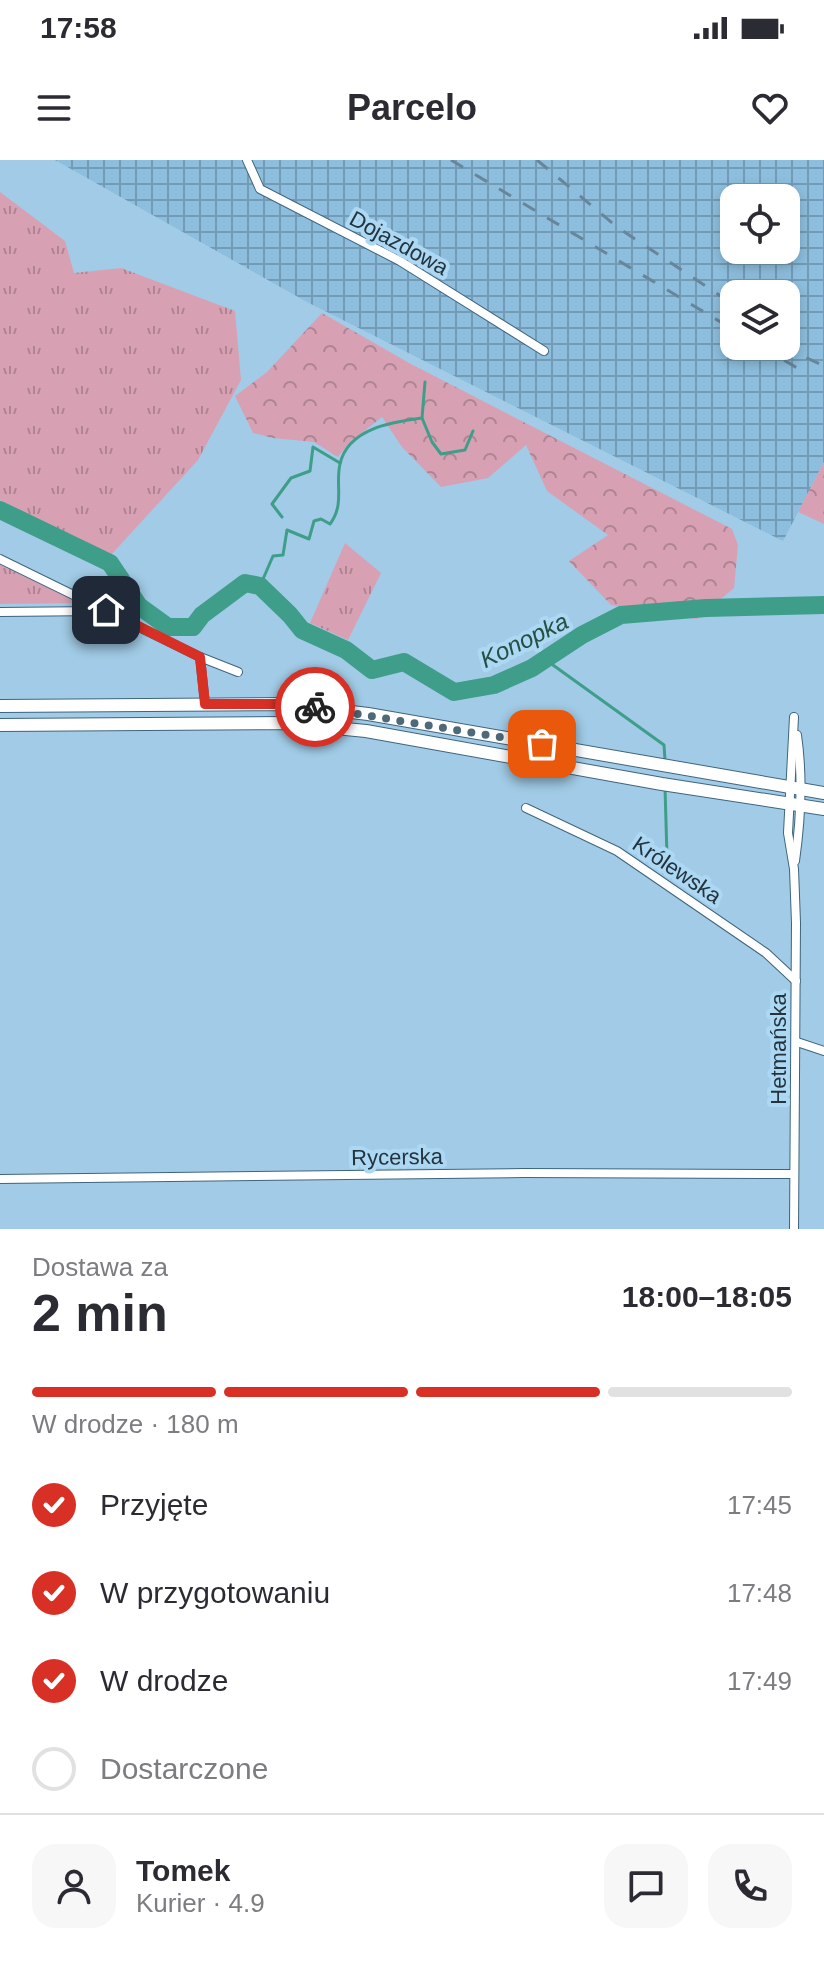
<!DOCTYPE html>
<html lang="pl">
<meta charset="utf-8">
<style>
:root{--surface:#fff;--page:#f7f7f7;--text:#2b2b33;--muted:#7c7c81;--line:#e1e1e2;--accent:#d93025}
body{margin:0;font-family:Arial,sans-serif;background:var(--page);color:var(--text);height:100vh;display:flex;flex-direction:column;font-size:30px;white-space:nowrap}
*{box-sizing:border-box;margin:0}
p{font-size:26px;color:var(--muted)}
.icon{flex:none;width:44px;height:44px;fill:none;stroke:currentColor;stroke-width:2;stroke-linecap:round;stroke-linejoin:round}
.map{position:relative;height:1069px;overflow:hidden}
.side{display:flex;flex-direction:column;background:var(--surface);flex:1}
.side>*{flex:none}
.buttons{position:absolute;left:720px;top:24px;display:grid;gap:16px}
.buttons a{display:grid;place-items:center;width:80px;height:80px;border-radius:16px;background:var(--surface);box-shadow:0 4px 12px #0003;font-size:40px}
.pin{position:absolute;display:grid;place-items:center;width:68px;height:68px;color:#fff;margin:-34px;border-radius:16px;box-shadow:0 4px 12px #0006}
.courier{position:absolute;display:grid;place-items:center;width:80px;height:80px;margin:-40px;border:6px solid #d93025;border-radius:50%;background:#fff;color:#222;box-shadow:0 2px 10px #0007}
.overview em{font-style:normal;font-weight:700}
.overview div{display:flex;flex-direction:column-reverse}
.overview{display:flex;align-items:center;justify-content:space-between;height:136px;padding:0 32px}
h1{font-size:52px;font-weight:700;line-height:60px}
.bar{display:grid;grid-template-columns:repeat(4,1fr);gap:12px 8px;align-content:center;height:96px;padding:0 32px}
.bar i{height:10px;border-radius:6px;background:var(--line)}
.bar .on{background:var(--accent)}
.bar p{grid-column:span 4}
.line{display:flex;align-items:center;gap:20px;padding:0 32px;border-top:2px solid var(--line)}
.line div{flex:1}
.round{display:grid;place-items:center;flex:none;width:84px;height:84px;border-radius:24px;background:var(--page)}
ol{padding:0 32px;list-style:none}
li{display:flex;align-items:center;gap:24px;height:88px}
li p{margin-inline-start:auto}
li .icon{padding:8px;border-radius:50%;background:var(--accent);color:#fff;stroke-width:4}
li:last-child{color:var(--muted)}
li i{width:44px;height:44px;border:4px solid var(--line);border-radius:50%}
.status{display:flex;justify-content:space-between;align-items:center;height:56px;padding:0 40px;background:var(--surface);direction:ltr}
.status svg{height:22px;fill:currentColor}
header{display:flex;justify-content:space-between;align-items:center;height:104px;padding:0 32px;background:var(--surface);font-size:36px;font-weight:700}
.map>svg:first-child{display:block}
.industrial{fill:url(#industrial-grid);fill-rule:evenodd}
.grass{fill:url(#grass-tufts)}
.forest{fill:url(#forest-crowns)}
.lines{fill:none;stroke-linecap:round;stroke-linejoin:round}
.stream{stroke:#3e9e89;stroke-width:3}
.river{stroke:#3e9e89;stroke-width:18}
.minor-casing{stroke:#3e657d;stroke-width:10}
.secondary-casing{stroke:#3e657d;stroke-width:14}
.minor{stroke:#fff;stroke-width:8}
.secondary{stroke:#fff;stroke-width:12}
.rail{stroke:#68869a;stroke-width:3;stroke-dasharray:14 14;stroke-linecap:butt}
.done{stroke:#4f6979;stroke-width:8;stroke-dasharray:0 14.4}
.route{stroke:#d93025;stroke-width:10}
.labels{text-anchor:middle;dominant-baseline:central;stroke-width:8;stroke-linejoin:round;paint-order:stroke}
.street-label{font-size:22px;fill:#23343e;stroke:#add8f3}
.water-label{font-size:24px;font-style:italic;fill:#265046;stroke:#add8f3}
</style>
<div class="status"><b>17:58</b><svg viewBox="0 0 49 12"><path d="M0 12V9h3v3zM5 12V6h3v6zM10 12V3h3v9zM15 12V0h3v12zM26 1h20v11H26zM47 4h2v5h-2z"/></svg></div>
<header><svg class="icon" aria-label="menu" viewBox="0 0 24 24"><path d="M4 6h16M4 12h16M4 18h16"/></svg>Parcelo<svg class="icon" aria-label="heart" viewBox="0 0 24 24"><path d="M12 20l-8-8c-3-5 5-10 8-4 3-6 11-1 8 4z"/></svg></header>
<div class="map">
<svg width="824" height="1069" viewBox="0 0 824 1069">
<defs>
<pattern id="industrial-grid" width="8" height="8" patternUnits="userSpaceOnUse" patternTransform="scale(2)"><rect width="8" height="8" fill="#8dbedd"/><path d="M0 4h8M4 0v8" fill="none" stroke="#739bb5"/></pattern>
<pattern id="grass-tufts" width="24" height="20" patternUnits="userSpaceOnUse" patternTransform="scale(2)"><rect width="24" height="20" fill="#d7a1b3"/><path d="M3 7l-1-3M5 7V3M7 7l1-3M15 17l-1-3M17 17v-4M19 17l1-3" fill="none" stroke="#ae8493"/></pattern>
<pattern id="forest-crowns" width="20" height="18" patternUnits="userSpaceOnUse" patternTransform="scale(2)"><rect width="20" height="18" fill="#d7a1b3"/><path d="M2 6a3 3 0 1 1 6 0M12 15a3 3 0 1 1 6 0" fill="none" stroke="#ae8493"/></pattern>
</defs>
<rect width="100%" height="100%" fill="#a1cbe6"/>
<!-- industrial -->
<path class="industrial" d="M55,0H824V302L783,381L307,142ZM734,38H786V90H734ZM734,134H786V186H734Z"/>
<!-- grass -->
<g class="grass">
<path d="M0,32L65,81L74,113L121,108L235,151L241,220L198,300L111,395L0,340Z"/>
<path d="M345,383L381,413L348,480L310,463Z"/>
<path d="M0,404L79,443L0,444Z"/>
</g>
<!-- forest -->
<g class="forest">
<path d="M322,153L409,203L732,369L738,385L734,428L697,459L611,445L569,401L608,375L547,331L526,285L488,318L441,327L402,287L382,257L348,284L338,297L314,282L273,278L253,273L235,236L267,212Z"/>
<path d="M824,302V364L798,352Z"/>
</g>
<g class="lines">
<!-- stream -->
<g class="stream">
<path d="M422,258L425,222"/>
<path d="M282,357L272,344L291,318L310,311L313,287L340,303"/>
<path d="M260,426L273,396L283,395L287,370L309,379L314,361L321,359L330,364C345,344 335,325 340,304C348,268 393,262 422,258L432,282L441,294L465,290L473,271"/>
<path d="M546,500L664,585L665,600"/>
<path d="M664,713L667,697L665,627"/>
</g>
<!-- river -->
<path class="river" d="M0,350L110,403L139,446L168,467H193L202,455L245,423L260,426L290,455L302,470L346,490L372,510L404,502L454,532L494,525L532,508L582,475L621,455L706,448L824,445"/>
<defs>
<g id="minor">
<path d="M247,0L260,29L400,101L544,191"/>
<path d="M0,399L200,497L238,512"/>
<path d="M0,452L101,451"/>
<path d="M200,497L205,544"/>
<path d="M526,648L617,691L766,793L796,821"/>
<path d="M795,701C801,659 803,617 797,575"/>
<path d="M797,882L824,891"/>
<path d="M0,1019L524,1013L794,1014"/>
<path d="M794,1069L796,763L794,709L788,673L794,557"/>
</g>
<g id="secondary">
<path d="M0,546L286,544L368,554L824,633"/>
<path d="M0,565L284,563L366,571L662,624L824,649"/>
</g>
</defs>
<!-- minor casing -->
<use href="#minor" class="minor-casing"/>
<!-- secondary casing -->
<use href="#secondary" class="secondary-casing"/>
<!-- minor -->
<use href="#minor" class="minor"/>
<!-- secondary -->
<use href="#secondary" class="secondary"/>
<!-- rail -->
<g class="rail">
<path d="M451,0L734,170"/>
<path d="M537,0L617,67L734,145"/>
<path d="M760,186L799,209"/>
<path d="M781,186L824,206"/>
</g>
</g>
<g class="lines">
<!-- done -->
<path class="done" d="M315,547L542,584"/>
<!-- route -->
<path class="route" d="M106,450L200,497L205,544H286L315,547"/>
</g>
<g class="labels">
<!-- street labels -->
<g class="street-label">
<text transform="translate(399 83) rotate(29)">Dojazdowa</text>
<text transform="translate(677 710) rotate(34)">Królewska</text>
<text transform="translate(778 889) rotate(-90)">Hetmańska</text>
<text transform="translate(397 997) rotate(-1)">Rycerska</text>
</g>
<!-- water labels -->
<g class="water-label">
<text transform="translate(524 480) rotate(-26)">Konopka</text>
</g>
</g>
</svg>
<div class="buttons">
<a><svg class="icon" aria-label="locate" viewBox="0 0 24 24"><circle cx="12" cy="12" r="6"/><path d="M12 2v4M12 18v4M2 12h4M18 12h4"/></svg></a>
<a><svg class="icon" aria-label="layers" viewBox="0 0 24 24"><path d="M12 4l9 5-9 5-9-5zM3 14l9 5 9-5"/></svg></a>
</div>
<div class="pin" style="left:542px;top:584px;background:#ea580c"><svg class="icon" aria-label="bag" viewBox="0 0 24 24"><path d="M5 8h14l-1 12H6zM9 8a3 3 0 0 1 6 0"/></svg></div>
<div class="pin" style="left:106px;top:450px;background:#1f2937"><svg class="icon" aria-label="home" viewBox="0 0 24 24"><path d="M3 11l9-7 9 7M6 9v11h12V9"/></svg></div>
<div class="courier" style="left:315px;top:547px"><svg class="icon" aria-label="bike" viewBox="0 0 24 24"><circle cx="6" cy="16" r="4"/><circle cx="18" cy="16" r="4"/><path d="M6 16l4-8h5l3 8M10 8l3 8H6M13 5h3"/></svg></div>
</div>
<section class="side">
<div class="overview"><div><h1>2 min</h1><p>Dostawa za</p></div><em>18:00–18:05</em></div>
<div class="bar"><i class="on"></i><i class="on"></i><i class="on"></i><i></i><p>W drodze · 180 m</p></div>
<ol>
<li><svg class="icon" aria-label="check" viewBox="0 0 24 24"><path d="M5 12l5 5 9-10"/></svg>Przyjęte<p>17:45</p></li>
<li><svg class="icon" aria-label="check" viewBox="0 0 24 24"><path d="M5 12l5 5 9-10"/></svg>W przygotowaniu<p>17:48</p></li>
<li><svg class="icon" aria-label="check" viewBox="0 0 24 24"><path d="M5 12l5 5 9-10"/></svg>W drodze<p>17:49</p></li>
<li><i></i>Dostarczone</li>
</ol>
<div class="line" style="height:144px"><a class="round"><svg class="icon" aria-label="person" viewBox="0 0 24 24"><circle cx="12" cy="8" r="4"/><path d="M4 21q1-7 8-7t8 7"/></svg></a><div><b>Tomek</b><p>Kurier · 4.9</p></div><a class="round"><svg class="icon" aria-label="chat" viewBox="0 0 24 24"><path d="M4 5h16v11H9l-5 4z"/></svg></a><a class="round"><svg class="icon" aria-label="phone" viewBox="0 0 24 24"><path d="M5 4h4l2 5-3 2q2 4 5 5l2-3 5 2v4C11 20 4 13 5 4z"/></svg></a></div>
</section>
